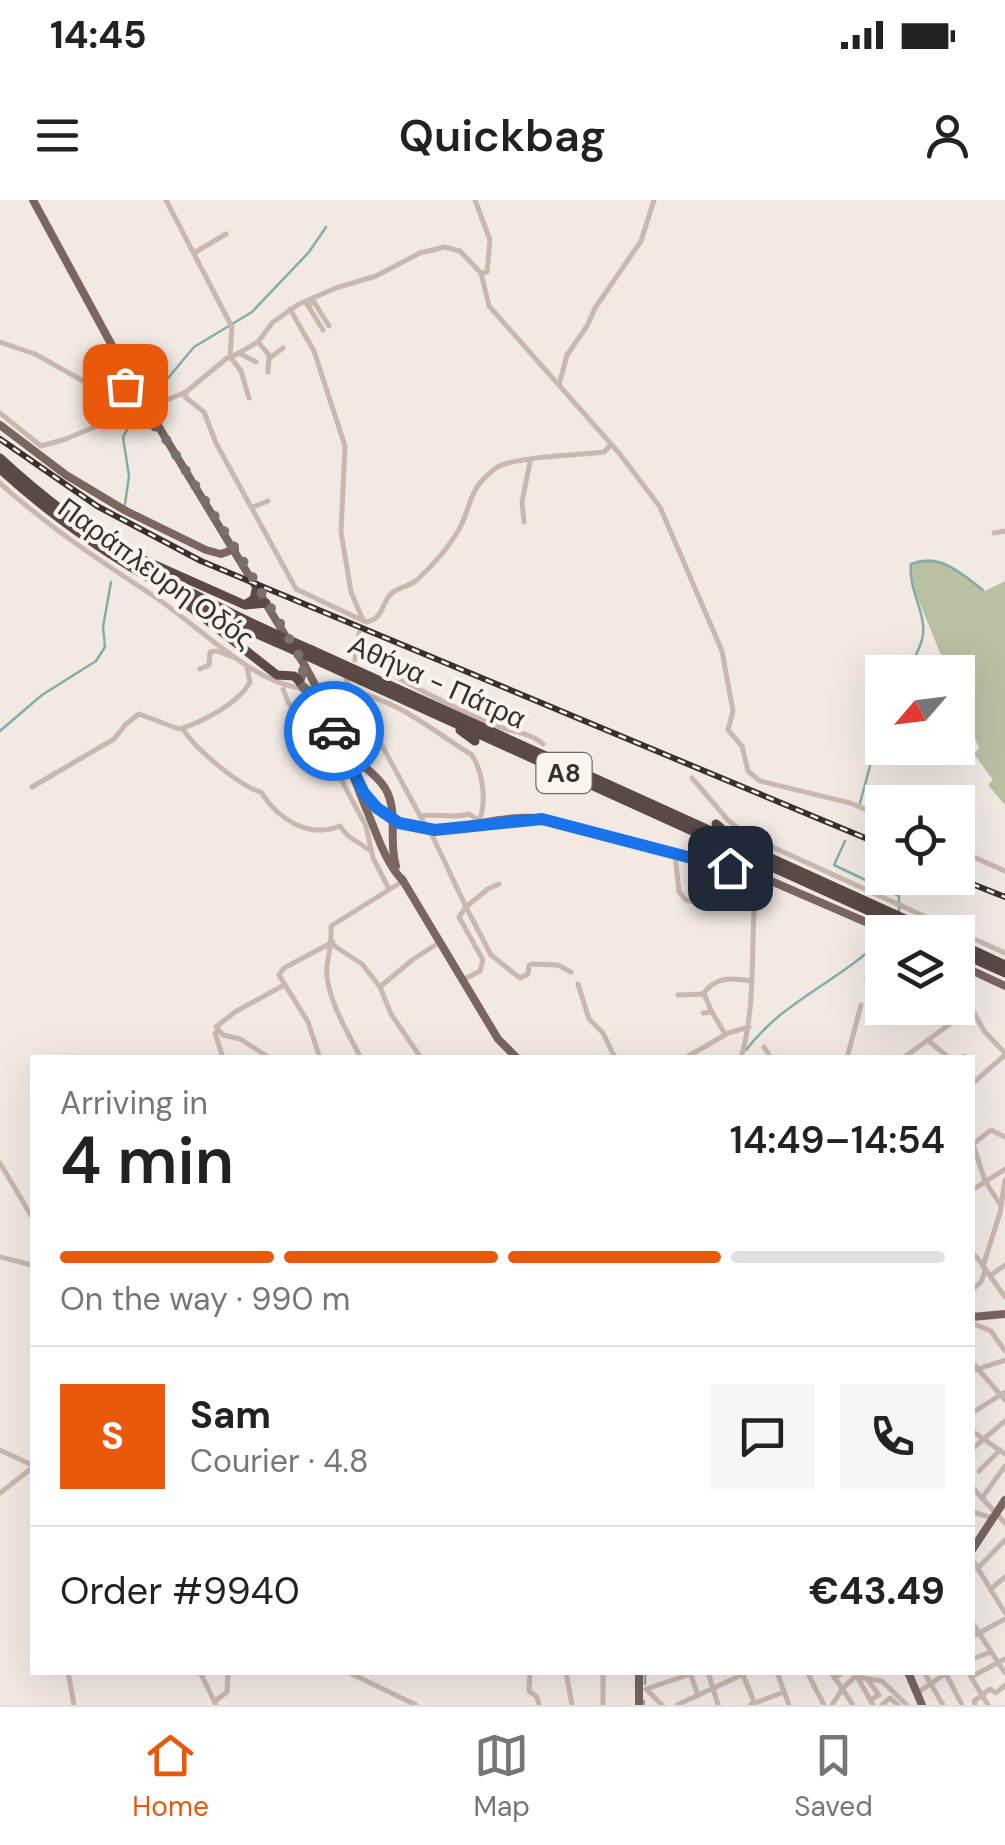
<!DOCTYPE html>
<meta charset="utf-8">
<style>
:root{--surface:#fff;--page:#f6f6f6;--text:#222;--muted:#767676;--line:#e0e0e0;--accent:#ea580c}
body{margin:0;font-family:"DM Sans",sans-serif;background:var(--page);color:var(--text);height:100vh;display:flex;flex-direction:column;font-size:38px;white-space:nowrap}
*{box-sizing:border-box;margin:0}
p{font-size:32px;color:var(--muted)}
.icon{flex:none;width:55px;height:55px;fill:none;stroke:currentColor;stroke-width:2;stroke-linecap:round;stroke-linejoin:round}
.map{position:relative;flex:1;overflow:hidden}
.side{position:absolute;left:30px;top:855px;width:945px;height:620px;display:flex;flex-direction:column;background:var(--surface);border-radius:0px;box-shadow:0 10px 40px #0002}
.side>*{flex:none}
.needle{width:65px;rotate:242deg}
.tools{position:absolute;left:865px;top:455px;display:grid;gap:20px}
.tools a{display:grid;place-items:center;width:110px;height:110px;border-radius:0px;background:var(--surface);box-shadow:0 10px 40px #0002;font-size:50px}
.pin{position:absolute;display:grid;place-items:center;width:85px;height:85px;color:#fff;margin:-42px;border-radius:20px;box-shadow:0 5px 15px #0006}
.courier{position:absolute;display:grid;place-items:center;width:100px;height:100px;margin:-50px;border:8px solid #1a73e8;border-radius:50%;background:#fff;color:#222;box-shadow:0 2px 12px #0007}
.head em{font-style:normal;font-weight:600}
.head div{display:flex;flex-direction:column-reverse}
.head{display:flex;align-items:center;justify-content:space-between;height:170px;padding:0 30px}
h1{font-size:65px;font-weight:600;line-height:75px}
.bar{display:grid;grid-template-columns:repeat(4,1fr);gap:15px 10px;align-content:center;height:120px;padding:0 30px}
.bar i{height:12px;border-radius:8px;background:var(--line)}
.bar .on{background:var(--accent)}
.bar p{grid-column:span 4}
.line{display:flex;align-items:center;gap:25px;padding:0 30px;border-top:2px solid var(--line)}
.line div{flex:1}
.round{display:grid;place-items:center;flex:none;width:105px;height:105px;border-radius:0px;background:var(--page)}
.status{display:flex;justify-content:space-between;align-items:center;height:70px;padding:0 50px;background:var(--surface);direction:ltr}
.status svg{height:28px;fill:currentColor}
header{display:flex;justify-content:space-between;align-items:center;height:130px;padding:0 30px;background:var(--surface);font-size:45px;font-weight:600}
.menu{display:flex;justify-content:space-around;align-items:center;height:140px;border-top:2px solid var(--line);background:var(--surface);font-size:28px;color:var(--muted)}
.menu a{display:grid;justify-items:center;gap:5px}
.menu .on{color:var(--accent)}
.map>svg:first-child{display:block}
.pitch{fill:#bac1a3}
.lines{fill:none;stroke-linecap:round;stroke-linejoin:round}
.stream{stroke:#84adaa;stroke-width:2.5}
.minor{stroke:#cab8af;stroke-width:5}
.major{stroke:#7a655f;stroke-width:8}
.highway{stroke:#5a4944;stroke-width:9}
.rail-casing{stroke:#392f2d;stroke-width:6}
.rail{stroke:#faf4ef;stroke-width:2.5;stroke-dasharray:8;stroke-linecap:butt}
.major-bridge{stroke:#7a655f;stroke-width:8}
.highway-bridge{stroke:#5a4944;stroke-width:9}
.done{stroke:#7a706d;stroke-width:10;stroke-dasharray:0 18}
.route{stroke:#1a73e8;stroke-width:12}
.labels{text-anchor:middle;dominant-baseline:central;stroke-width:8;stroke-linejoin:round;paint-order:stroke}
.shield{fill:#faf4ef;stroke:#736a67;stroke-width:2.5}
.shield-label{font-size:25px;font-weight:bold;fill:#392f2d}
.street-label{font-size:28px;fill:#392f2d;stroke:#faf4ef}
</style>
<div class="status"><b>14:45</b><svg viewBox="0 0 49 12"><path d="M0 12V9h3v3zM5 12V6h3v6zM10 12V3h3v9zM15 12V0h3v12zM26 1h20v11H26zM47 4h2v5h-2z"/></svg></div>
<header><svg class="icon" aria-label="menu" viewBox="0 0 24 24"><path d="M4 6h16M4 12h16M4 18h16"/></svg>Quickbag<svg class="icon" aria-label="person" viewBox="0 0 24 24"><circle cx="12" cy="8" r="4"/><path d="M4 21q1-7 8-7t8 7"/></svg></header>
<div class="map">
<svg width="1005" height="1505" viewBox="0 0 1005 1505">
<rect width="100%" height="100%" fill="#f2e9e3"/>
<!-- pitch -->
<path class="pitch" d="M931,359L944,362L985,391L1005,381V605L988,585L993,580L974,554L979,548L958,496V472H948L911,382L912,366L918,360Z"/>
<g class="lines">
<!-- stream -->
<g class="stream">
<path d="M158,190L194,147L252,112L309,52L326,27"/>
<path d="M125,304L129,276L123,237L134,216"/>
<path d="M907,472C913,461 921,448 923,435C926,413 908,389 911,364C940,353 961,373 983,390"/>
<path d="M0,531L42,495L96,461L105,447L103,427L111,382"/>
<path d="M860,603L873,555L882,537"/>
<path d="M845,641L834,665L899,696V711"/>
<path d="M746,850C785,799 839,782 882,739"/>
<path d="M645,1472V1484"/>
<path d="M644,1505V1501"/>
</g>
<!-- minor -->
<g class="minor">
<path d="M166,0L232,127L230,158L258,142L273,122L299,104L336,88L376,76L420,53L445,47L460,51L481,73L489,106L619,253L660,307L722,451L733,511L728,530L742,546L748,571L760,581L850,603L882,616"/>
<path d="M475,0L490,40L487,72L481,73"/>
<path d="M194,53L226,34"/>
<path d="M307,104L323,130"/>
<path d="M307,105L314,102L329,126"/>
<path d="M290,109L314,151L345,246L341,332L351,392L363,420"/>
<path d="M0,142L35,154L87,183L115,176C125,182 134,199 132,210"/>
<path d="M258,142L269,155L268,172"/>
<path d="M241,154L256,162"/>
<path d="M227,158L186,192L185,197L204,212L216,243L296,389L366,422C383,419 380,407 390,395C397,387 409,387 417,380C431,367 447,349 457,333C473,306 466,290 496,268C511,257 582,255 604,252L610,246"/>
<path d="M231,158L241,171L249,198"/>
<path d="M270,158L283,148"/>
<path d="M559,185L567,155L587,126L595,108L641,41L654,0"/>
<path d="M0,213L41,246L66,239L132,211L157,226"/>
<path d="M157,224L160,215L152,204L154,197L169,199L186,192"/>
<path d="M0,283C48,327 101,361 155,397C196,424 255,485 303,488"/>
<path d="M253,307L268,301"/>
<path d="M524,322L522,302L530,262"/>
<path d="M994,333L1005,331"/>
<path d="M357,452C399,481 445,503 491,524C507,531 530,532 543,544"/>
<path d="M355,460L359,433"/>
<path d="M200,469L209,465L210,452L217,451L233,457"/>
<path d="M346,479L424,623"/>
<path d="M283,489L288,502L330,559L366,626L373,658L389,689"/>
<path d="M351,491C398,500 433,531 472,555C483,573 487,602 479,621"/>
<path d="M183,529C195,549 241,587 261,592C278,619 308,639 340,626L348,636L371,651"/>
<path d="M692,578L728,620L746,635L1005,753"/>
<path d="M32,587L114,539L126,524L139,514L179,529C201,523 239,503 250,482L247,468"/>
<path d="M420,616C438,613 452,619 469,614L478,620"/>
<path d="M432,635L466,707L459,717L483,760L480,771L463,780"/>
<path d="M958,650L1005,671"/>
<path d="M675,654L679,692L686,700C709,707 732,687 754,697"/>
<path d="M499,684L488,689L466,707L491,755L520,778L528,774L529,765L532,764L558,765L571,772"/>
<path d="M333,745L362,764L380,787L412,760L440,742"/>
<path d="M867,778L882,751"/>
<path d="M958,783L984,831L1005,853"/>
<path d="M578,784L589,819L603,833L615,858"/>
<path d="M380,787L391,814L421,858"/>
<path d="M879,792L882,791"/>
<path d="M704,793C716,776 732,778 751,781"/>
<path d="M678,795L704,794L712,812"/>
<path d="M703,813L712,812L725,834L749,827"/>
<path d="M218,831L215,833L223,858"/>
<path d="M929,841L949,858"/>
<path d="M764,847L771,858"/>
<path d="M270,858L240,839L223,835L216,827L235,812L284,785"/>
<path d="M320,858L308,822L279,775L284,768L333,742"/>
<path d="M361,858C348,833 324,794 327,766C329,752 332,741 331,726L403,681"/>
<path d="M685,858L725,835"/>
<path d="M741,858C758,799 749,736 757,675"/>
<path d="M847,858L861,805"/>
<path d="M903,858L972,808"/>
<path d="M959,858L965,856"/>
<path d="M972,884L1005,855"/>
<path d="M0,963L32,1017"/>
<path d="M1005,980L1000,1013L983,1066L1005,1097"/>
<path d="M972,990L1005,969"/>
<path d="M1001,1006L985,981L973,944L991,930L1005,937"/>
<path d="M972,1052L983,1065"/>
<path d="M0,1057L32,1065"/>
<path d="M991,1075L1005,1065"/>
<path d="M972,1090L981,1082L985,1071"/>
<path d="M972,1123L991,1131L1005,1151"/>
<path d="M972,1162L1005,1200"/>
<path d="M972,1171L1005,1160"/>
<path d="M972,1213L1005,1192"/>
<path d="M972,1231L1005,1254"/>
<path d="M972,1249L1005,1221"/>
<path d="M0,1250L32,1265"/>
<path d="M979,1271L1000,1250"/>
<path d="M972,1287L1005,1323"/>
<path d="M0,1293L32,1268"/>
<path d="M982,1298L1005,1266"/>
<path d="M972,1312L993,1318"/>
<path d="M972,1359L1005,1413"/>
<path d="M978,1368L1005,1340"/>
<path d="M992,1388L1005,1377"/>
<path d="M972,1422L1005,1473"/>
<path d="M972,1437L1005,1419"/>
<path d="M972,1459L991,1452"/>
<path d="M68,1472L74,1505"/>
<path d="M200,1472L216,1505"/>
<path d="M348,1472L416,1505"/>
<path d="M530,1472L529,1491L537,1497L539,1505"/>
<path d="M566,1472L572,1505"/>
<path d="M708,1472L718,1505"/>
<path d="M777,1472L789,1505"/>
<path d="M807,1472L824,1505"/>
<path d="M831,1472L853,1505"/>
<path d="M924,1472L943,1505"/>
<path d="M968,1472L988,1505"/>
<path d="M946,1474L962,1505"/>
<path d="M691,1475L698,1496"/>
<path d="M743,1475L754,1502"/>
<path d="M856,1475L873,1505"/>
<path d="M856,1477L882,1481L907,1505"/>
<path d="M971,1477L1005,1459"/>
<path d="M834,1478L844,1472"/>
<path d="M867,1479L879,1495L872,1499"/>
<path d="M646,1489L691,1474"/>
<path d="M647,1490L662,1505"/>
<path d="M917,1493L948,1472"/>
<path d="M215,1501L227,1492L228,1472"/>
<path d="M603,1505V1472"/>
<path d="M677,1505L748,1472"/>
<path d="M750,1505L784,1492"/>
<path d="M832,1505L843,1488L860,1472"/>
<path d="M882,1505L890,1498L898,1505"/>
<path d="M975,1505L974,1501L990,1489L996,1493L1005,1485"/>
</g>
<!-- major -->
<g class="major">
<path d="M33,0L134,186L288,440"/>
<path d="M0,225L66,275L126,311L206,350L221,354L235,349"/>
<path d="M296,451C326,498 344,554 365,606C376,631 384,661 403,681"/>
<path d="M304,466L300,484L316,496"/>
<path d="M346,549C357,563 376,573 385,588C399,611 388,641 396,666"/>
<path d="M363,590L383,613"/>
<path d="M399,623C457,639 497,610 551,620L757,675L889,732"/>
<path d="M402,679L498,839L517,858"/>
<path d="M958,764L1005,786"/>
<path d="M972,1117L1005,1114"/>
<path d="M972,1350L1005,1300"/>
<path d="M908,1472L922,1505"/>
<path d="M639,1505V1472"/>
</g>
<!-- highway -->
<g class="highway">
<path d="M0,258C83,335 175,389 278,435"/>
<path d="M0,269C82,344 174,397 275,442"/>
<path d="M126,352L245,405L266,403"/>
<path d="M246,404L254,399L257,386"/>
<path d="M189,406L277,475L294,476L299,481"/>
<path d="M312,450L934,732"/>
<path d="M309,457L915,732"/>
<path d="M460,530L475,541"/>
<path d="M716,624L729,635"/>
<path d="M958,743L1005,765"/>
<path d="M958,752L1005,773"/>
</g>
<defs>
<g id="rail">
<path d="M0,239L97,306L201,361L882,645"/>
<path d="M957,678L1005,697"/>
</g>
</defs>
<!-- rail casing -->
<use href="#rail" class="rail-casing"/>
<!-- rail -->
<use href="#rail" class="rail"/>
<!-- major-bridge -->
<path class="major-bridge" d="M383,613L399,623"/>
<!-- highway-bridge -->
<g class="highway-bridge">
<path d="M278,435L312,450"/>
<path d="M275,442L309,457"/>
</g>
</g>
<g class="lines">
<!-- done -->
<path class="done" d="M125,186L133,205L132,210L160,230L240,356L304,464L301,486L315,494L334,531"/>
<!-- route -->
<path class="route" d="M334,531L364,593L377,608L399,623L435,630L542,619L730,668"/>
</g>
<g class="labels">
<!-- shield labels -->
<rect class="shield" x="536.5" y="553" width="55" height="40" rx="8"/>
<g class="shield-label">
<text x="564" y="573">Α8</text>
</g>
<!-- street labels -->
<g class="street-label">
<text transform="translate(156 373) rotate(36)">Παράπλευρη Οδός</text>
<text transform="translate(437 482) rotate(24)">Αθήνα - Πάτρα</text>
</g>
</g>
</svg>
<div class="tools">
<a><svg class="needle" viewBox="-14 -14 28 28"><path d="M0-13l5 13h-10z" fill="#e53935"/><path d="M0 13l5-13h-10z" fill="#767676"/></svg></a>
<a><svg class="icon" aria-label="locate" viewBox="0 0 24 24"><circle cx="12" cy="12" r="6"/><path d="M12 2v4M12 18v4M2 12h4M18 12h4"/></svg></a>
<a><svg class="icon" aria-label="layers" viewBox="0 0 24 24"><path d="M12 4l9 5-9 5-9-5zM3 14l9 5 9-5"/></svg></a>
</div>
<div class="pin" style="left:125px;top:186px;background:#ea580c"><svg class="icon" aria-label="bag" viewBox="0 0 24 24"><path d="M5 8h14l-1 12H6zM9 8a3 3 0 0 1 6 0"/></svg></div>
<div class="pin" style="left:730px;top:668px;background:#1f2937"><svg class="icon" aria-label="home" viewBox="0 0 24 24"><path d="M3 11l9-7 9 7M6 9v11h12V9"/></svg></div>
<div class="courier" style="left:334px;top:531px"><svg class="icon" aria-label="car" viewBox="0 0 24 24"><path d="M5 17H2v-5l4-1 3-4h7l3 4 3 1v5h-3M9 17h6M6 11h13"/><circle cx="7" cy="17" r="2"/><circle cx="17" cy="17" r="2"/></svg></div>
<section class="side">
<div class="head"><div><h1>4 min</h1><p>Arriving in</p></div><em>14:49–14:54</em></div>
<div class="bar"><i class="on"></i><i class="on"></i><i class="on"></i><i></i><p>On the way · 990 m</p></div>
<div class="line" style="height:180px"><b class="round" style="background:var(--accent);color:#fff">S</b><div><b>Sam</b><p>Courier · 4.8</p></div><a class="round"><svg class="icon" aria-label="chat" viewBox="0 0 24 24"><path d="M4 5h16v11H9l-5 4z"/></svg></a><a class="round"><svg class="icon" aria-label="phone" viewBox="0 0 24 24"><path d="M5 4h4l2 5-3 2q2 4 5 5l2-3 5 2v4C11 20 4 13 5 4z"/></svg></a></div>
<div class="line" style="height:130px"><div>Order #9940</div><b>€43.49</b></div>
</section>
</div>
<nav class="menu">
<a class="on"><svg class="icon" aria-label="home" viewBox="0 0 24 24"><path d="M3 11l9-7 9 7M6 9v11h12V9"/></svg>Home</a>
<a><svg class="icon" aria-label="map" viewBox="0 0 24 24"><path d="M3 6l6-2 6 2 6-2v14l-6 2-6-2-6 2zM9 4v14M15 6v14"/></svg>Map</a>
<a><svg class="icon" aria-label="saved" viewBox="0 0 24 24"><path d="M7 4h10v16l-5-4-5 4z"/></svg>Saved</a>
</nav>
